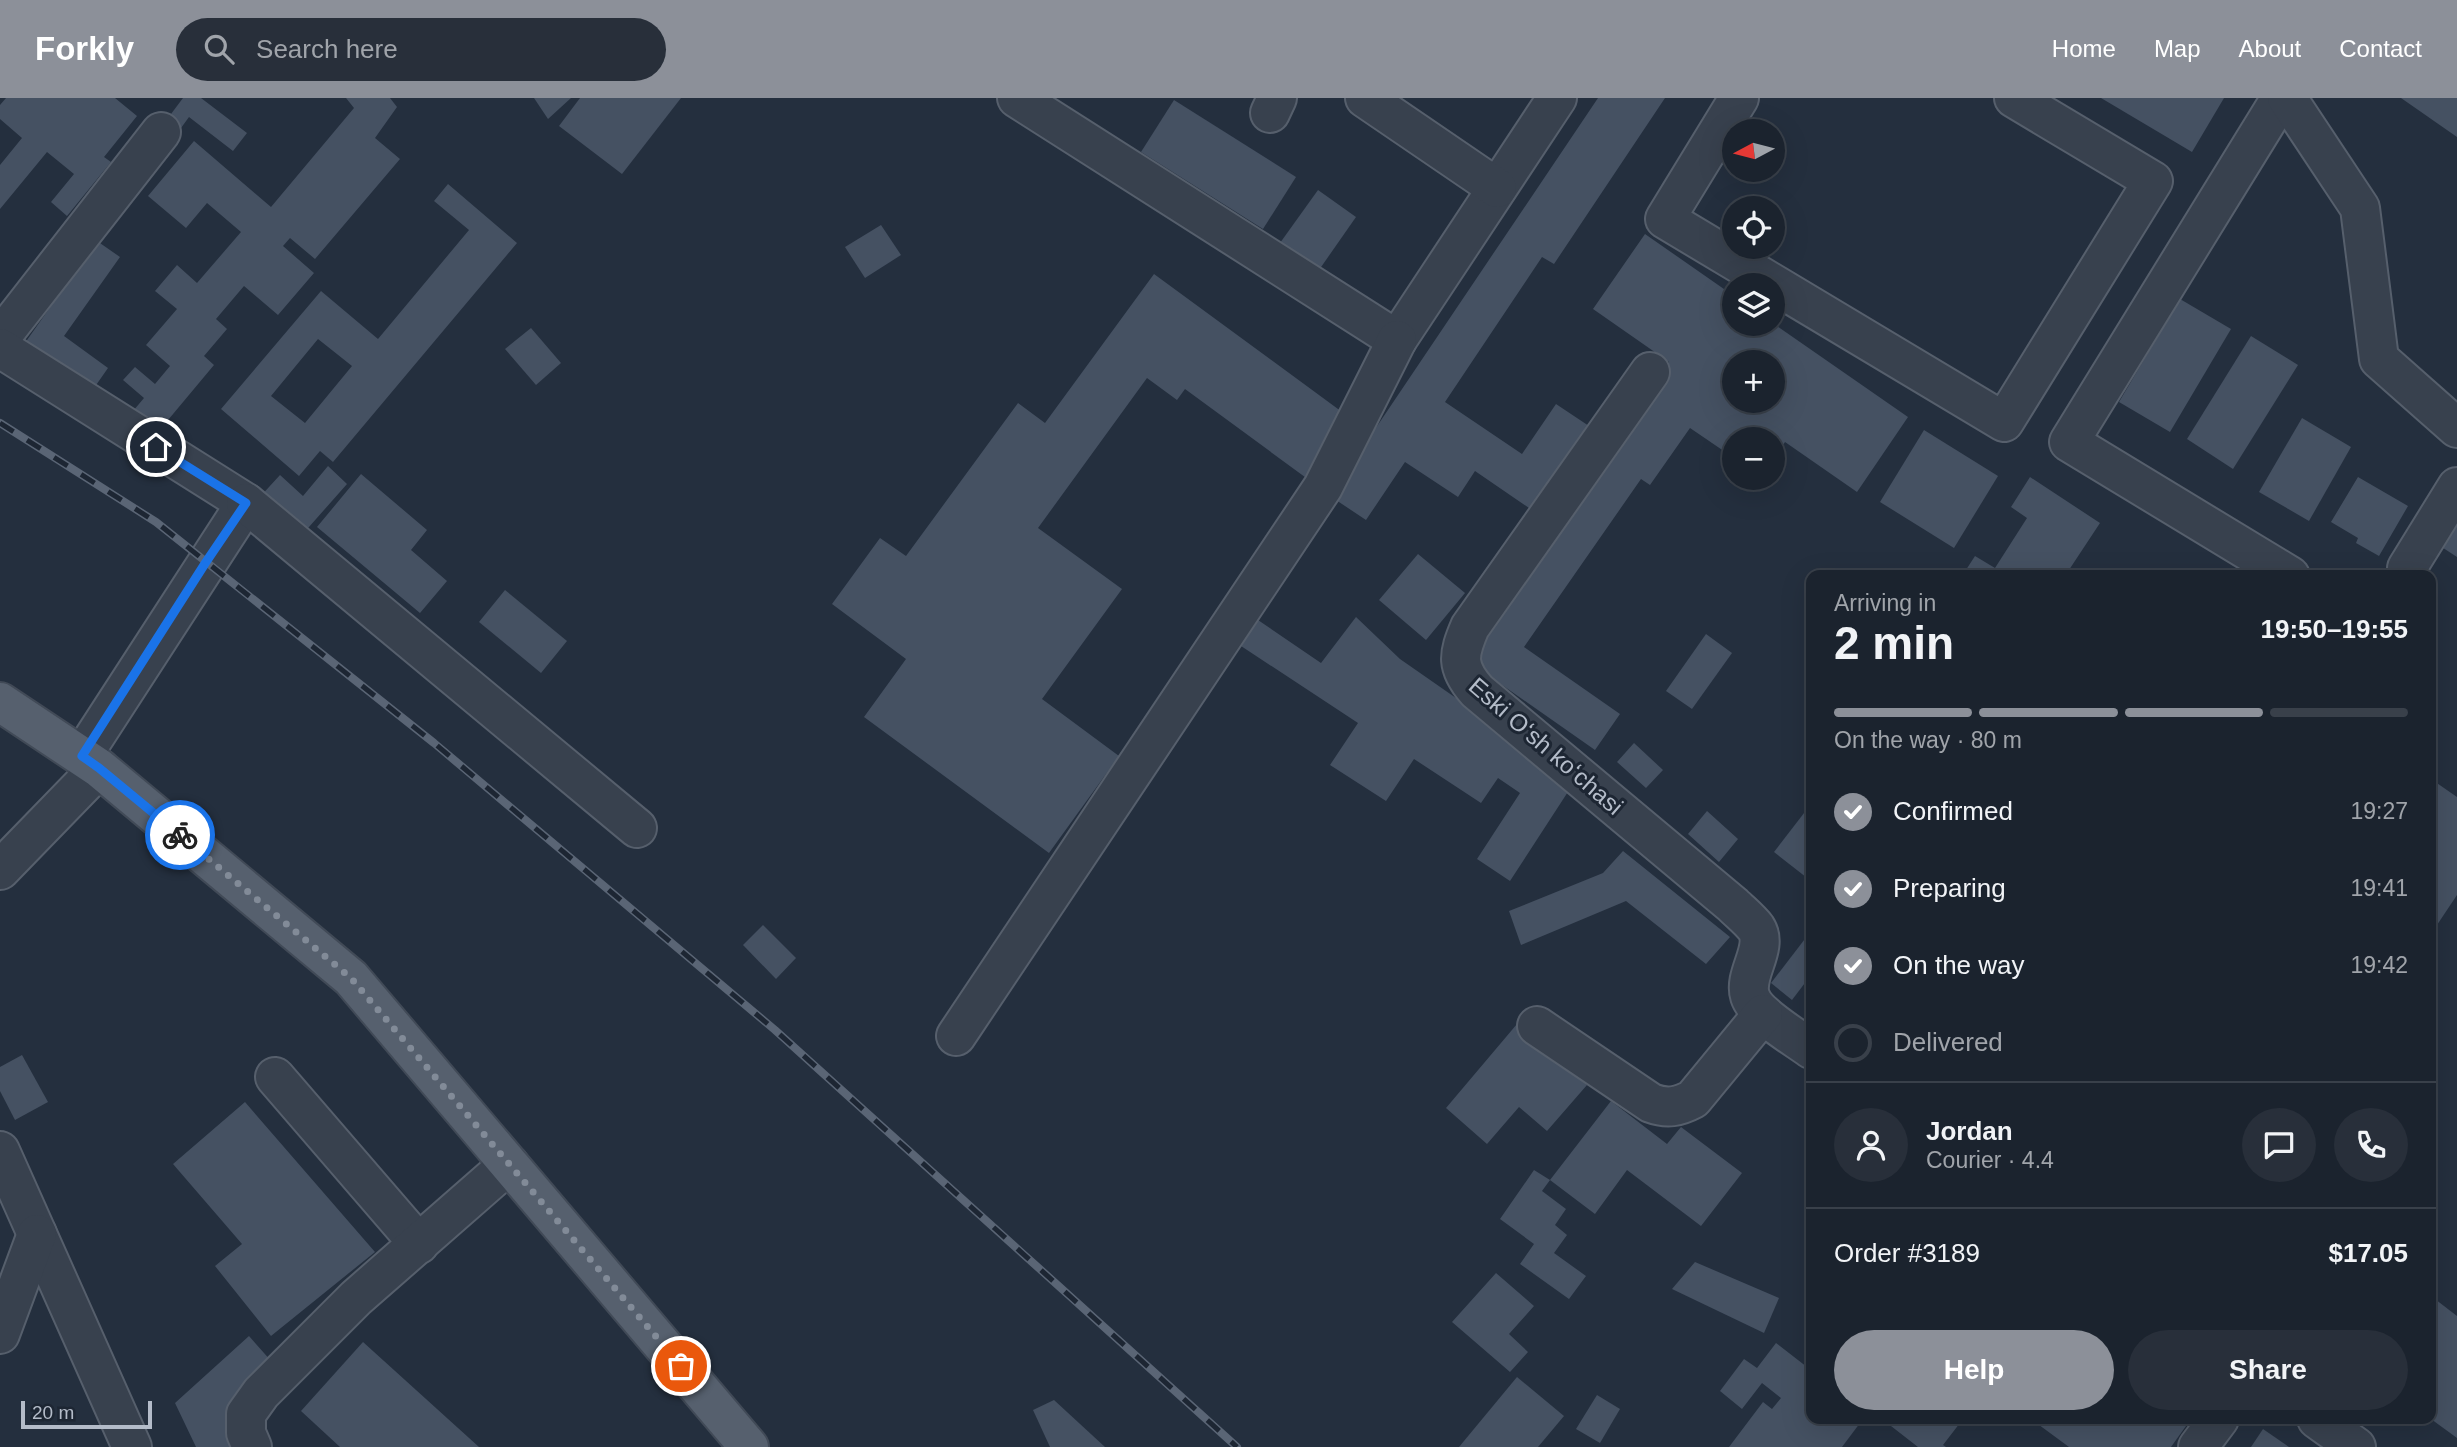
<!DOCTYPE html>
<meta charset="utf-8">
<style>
:root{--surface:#1b232e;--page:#282f3a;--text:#f1f3f6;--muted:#a0a4aa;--line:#39404a;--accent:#8c9099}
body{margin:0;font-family:Helvetica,sans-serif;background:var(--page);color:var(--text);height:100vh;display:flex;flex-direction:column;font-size:26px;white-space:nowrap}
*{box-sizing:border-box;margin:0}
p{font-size:23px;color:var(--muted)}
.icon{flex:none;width:38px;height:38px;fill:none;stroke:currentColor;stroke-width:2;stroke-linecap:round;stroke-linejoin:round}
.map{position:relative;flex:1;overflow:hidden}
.drawer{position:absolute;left:1806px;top:472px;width:630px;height:854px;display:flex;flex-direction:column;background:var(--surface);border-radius:14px;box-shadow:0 7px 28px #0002,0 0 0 2px var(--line)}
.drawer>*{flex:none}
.needle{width:46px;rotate:263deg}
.fabs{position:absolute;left:1722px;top:21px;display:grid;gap:14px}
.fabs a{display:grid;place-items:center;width:63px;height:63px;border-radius:50%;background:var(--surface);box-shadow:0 7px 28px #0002,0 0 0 2px var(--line);font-size:35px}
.scale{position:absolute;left:21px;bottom:18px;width:131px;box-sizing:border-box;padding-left:7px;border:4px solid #b4bcc9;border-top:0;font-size:19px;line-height:24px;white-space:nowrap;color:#b4bcc9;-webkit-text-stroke:5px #1d2633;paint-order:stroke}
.pin{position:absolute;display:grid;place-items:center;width:60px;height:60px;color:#fff;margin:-30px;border:4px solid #fff;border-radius:50%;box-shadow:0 2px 7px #0007}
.courier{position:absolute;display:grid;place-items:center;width:70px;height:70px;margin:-35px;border:5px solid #1a73e8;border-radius:50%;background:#fff;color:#222;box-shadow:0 2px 9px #0007}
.summary em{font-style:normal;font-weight:800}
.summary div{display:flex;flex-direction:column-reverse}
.summary{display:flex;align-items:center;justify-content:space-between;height:119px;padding:0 28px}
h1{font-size:46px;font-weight:800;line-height:52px}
.bar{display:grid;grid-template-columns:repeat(4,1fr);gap:10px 7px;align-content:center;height:84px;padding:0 28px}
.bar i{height:9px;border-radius:5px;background:var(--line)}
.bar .on{background:var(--accent)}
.bar p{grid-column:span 4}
.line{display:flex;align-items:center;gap:18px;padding:0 28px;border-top:2px solid var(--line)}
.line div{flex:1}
.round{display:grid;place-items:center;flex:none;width:74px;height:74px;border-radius:37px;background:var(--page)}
ol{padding:0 28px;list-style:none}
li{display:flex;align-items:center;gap:21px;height:77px}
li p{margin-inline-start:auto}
li .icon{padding:7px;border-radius:50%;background:var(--accent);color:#fff;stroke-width:4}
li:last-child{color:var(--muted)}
li i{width:38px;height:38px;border:4px solid var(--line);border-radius:50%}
.button{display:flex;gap:14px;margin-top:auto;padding:14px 28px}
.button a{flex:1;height:80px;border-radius:42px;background:var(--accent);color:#fff;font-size:28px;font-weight:800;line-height:80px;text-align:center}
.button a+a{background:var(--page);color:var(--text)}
header{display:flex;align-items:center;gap:42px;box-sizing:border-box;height:98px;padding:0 35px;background:var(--accent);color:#fff}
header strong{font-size:33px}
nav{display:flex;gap:38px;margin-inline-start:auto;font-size:24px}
.search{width:490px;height:63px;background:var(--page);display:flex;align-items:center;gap:18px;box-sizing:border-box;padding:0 24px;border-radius:38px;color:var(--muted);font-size:26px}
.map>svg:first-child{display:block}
.building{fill:#455162;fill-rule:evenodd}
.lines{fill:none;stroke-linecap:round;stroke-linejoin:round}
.minor-casing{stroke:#565f6c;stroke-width:42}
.major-casing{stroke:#414a57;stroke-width:42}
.minor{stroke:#38414e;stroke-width:38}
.major{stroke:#56606e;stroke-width:38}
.rail-casing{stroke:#5a6575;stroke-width:8}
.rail{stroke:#1d2633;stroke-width:5;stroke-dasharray:16;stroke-linecap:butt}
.done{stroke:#828b98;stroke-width:7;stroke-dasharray:0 12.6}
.route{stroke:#1a73e8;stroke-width:9}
.labels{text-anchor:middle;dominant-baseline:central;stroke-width:6;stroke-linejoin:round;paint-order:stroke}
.street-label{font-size:24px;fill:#b4bcc9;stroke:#1d2633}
</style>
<header>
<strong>Forkly</strong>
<div class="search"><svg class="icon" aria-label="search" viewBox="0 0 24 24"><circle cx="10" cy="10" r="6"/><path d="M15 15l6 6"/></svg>Search here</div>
<nav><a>Home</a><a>Map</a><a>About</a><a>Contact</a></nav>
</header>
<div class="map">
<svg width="2457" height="1349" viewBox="0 0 2457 1349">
<rect width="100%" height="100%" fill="#242f3e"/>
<!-- building -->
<g class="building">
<path d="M6,0H115L137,18L104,59L111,64L67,118L51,104L74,76L47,54L0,111V67L22,40L0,21V7Z"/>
<path d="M183,0H201L247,35L233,53L189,19L181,30L168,20Z"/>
<path d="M346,0H390L397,9L375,40L400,61L315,161L290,140L283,148L314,175L278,217L244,188L216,221L227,231L204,258L214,267L153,340L128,319L144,300L123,282L135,269L155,286L170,268L146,247L177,211L155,193L177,167L197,185L241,134L207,105L186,130L148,98L194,43L271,109L354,10Z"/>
<path d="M534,0H571L548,21Z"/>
<path d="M580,0H681L622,76L559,28Z"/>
<path d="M1598,0H1665L1554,166L1542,159L1445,304L1522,356L1556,306L1589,328L1532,412L1475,373L1458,399L1405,364L1366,422L1330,398Z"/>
<path d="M2101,0H2224L2192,54Z"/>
<path d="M2401,0H2457V39Z"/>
<path d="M1174,2L1296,79L1263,131L1141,54Z"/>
<path d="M448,86L517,145L333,364L320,353L299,378L221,311L321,193L378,241L469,132L434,103ZM318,241L352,268L305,325L271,298Z"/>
<path d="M1318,92L1356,119L1319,172L1280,145Z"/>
<path d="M881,127L901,157L865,180L845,149Z"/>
<path d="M1645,136L1734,198V226H1774L1908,319L1857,394L1785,344L1773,362V341H1734V360L1690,330L1650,387L1641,381L1524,549L1620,616L1595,652L1465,561L1669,264L1593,211ZM1734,264H1773V303H1734Z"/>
<path d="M97,143L120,159L64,238L108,270L87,300L20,252Z"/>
<path d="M1154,176L1353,322L1309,382L1185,291L1177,302L1147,280L1038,430L1122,491L1042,601L1119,658L1049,755L864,619L906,561L832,506L880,440L906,458L1018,305L1045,325Z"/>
<path d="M2180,201L2231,231L2170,334L2119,304Z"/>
<path d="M531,230L561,265L536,287L505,251Z"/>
<path d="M2251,238L2298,267L2233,371L2187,341Z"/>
<path d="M2302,320L2351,349L2309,423L2259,394Z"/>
<path d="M1924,332L1998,378L1954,450L1880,404Z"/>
<path d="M328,368L347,386L301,438L258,401L280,377L303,398Z"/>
<path d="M361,376L427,432L411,452L447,483L420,515L317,429Z"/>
<path d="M2030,379L2100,425L2065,478H1962L1975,458L1995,470L2027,420L2011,409Z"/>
<path d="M2358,379L2408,408L2379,458L2356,445L2358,440L2331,424Z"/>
<path d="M2457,416V459L2437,446Z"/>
<path d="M1418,456L1465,495L1426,542L1379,502Z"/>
<path d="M505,492L567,543L541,575L479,524Z"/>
<path d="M1356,519L1400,561L1575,683L1510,783L1477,761L1520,695L1498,680L1481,705L1414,661L1386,703L1330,667L1358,625L1241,548L1258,522L1321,565Z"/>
<path d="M1706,536L1732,555L1692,611L1666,593Z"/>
<path d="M1634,645L1663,672L1646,690L1617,664Z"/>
<path d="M2431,681L2457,699V797L2431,836Z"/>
<path d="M1811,706V783L1774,754Z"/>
<path d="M1707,713L1738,741L1719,764L1688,736Z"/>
<path d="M1623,753L1730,839L1706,866L1626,803L1521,847L1509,813L1603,775Z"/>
<path d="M763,827L796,860L776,881L743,847Z"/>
<path d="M1811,833V877L1792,902L1771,885Z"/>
<path d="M1517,926L1587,987L1547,1033L1519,1009L1487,1046L1446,1010Z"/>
<path d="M22,957L48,1004L15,1022L0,993V969Z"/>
<path d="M1611,1003L1667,1046L1681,1029L1742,1075L1701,1128L1627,1072L1595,1116L1550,1082Z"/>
<path d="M245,1004L375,1154L271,1238L215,1168L242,1146L173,1066Z"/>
<path d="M1534,1072L1550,1082L1542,1093L1566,1111L1555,1127L1567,1137L1554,1155L1586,1178L1569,1201L1520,1166L1534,1146L1500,1121Z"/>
<path d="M1695,1164L1779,1200L1764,1235L1672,1191Z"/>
<path d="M1496,1175L1534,1208L1509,1236L1528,1254L1510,1274L1452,1224Z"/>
<path d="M2431,1198L2457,1218V1340L2431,1321Z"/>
<path d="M249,1238L272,1264L235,1298L226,1315L228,1334L235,1349H196L175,1305Z"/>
<path d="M363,1244L479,1349H340L301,1313Z"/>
<path d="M1776,1245L1807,1269L1811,1263V1321H1863L1842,1349H1729L1763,1304L1772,1311L1781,1300L1762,1285L1742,1311L1720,1293L1744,1261L1757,1270Z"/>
<path d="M1517,1279L1564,1318L1538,1349H1459Z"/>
<path d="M1597,1297L1620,1311L1600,1345L1576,1331Z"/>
<path d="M1054,1302L1105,1349H1050L1033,1312Z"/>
<path d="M1882,1321H1963L1943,1347L1946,1349H1918Z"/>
<path d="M2031,1321H2191L2171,1349H2069Z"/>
<path d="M2263,1331L2289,1349H2251Z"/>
</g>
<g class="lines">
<defs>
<g id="minor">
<path d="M1017,0L1397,242L1557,0"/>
<path d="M1365,0L1497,90"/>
<path d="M1739,0L1665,121L2004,324L2153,83L2014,0"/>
<path d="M2281,0L2069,344L2290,478"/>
<path d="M2287,0L2360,110L2379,261L2457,330"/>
<path d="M1270,15L1277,0"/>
<path d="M0,240L161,34"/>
<path d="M0,250L246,405L82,658"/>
<path d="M1650,274L1470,529C1458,557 1456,569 1477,593L1733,807C1740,814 1750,822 1756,830C1769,850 1743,876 1750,898C1756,917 1795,939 1811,951"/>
<path d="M246,405L637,730"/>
<path d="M2407,470L2457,389"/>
<path d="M0,772L99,670"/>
<path d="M1537,928L1651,1005C1667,1011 1678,1009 1693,1001L1763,916"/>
<path d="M956,938L1323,389L1397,242"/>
<path d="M275,979L419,1146"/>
<path d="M0,1053L132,1349"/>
<path d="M0,1236L37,1136"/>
<path d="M2317,1321L2356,1349"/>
<path d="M252,1349L246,1335V1316L261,1295L356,1200L509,1066"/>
<path d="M2198,1349L2219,1321"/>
</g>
<path id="major" d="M0,604L99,670L351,880L749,1349"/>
</defs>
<!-- minor casing -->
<use href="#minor" class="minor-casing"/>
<!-- major casing -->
<use href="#major" class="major-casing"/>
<!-- minor -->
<use href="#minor" class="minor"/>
<!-- major -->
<use href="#major" class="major"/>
<defs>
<path id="rail" d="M0,325L156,424L434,645L775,932L1237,1349"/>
</defs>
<!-- rail casing -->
<use href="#rail" class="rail-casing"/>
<!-- rail -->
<use href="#rail" class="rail"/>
</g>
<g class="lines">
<!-- done -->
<path class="done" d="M180,737L351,880L681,1268"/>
<!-- route -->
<path class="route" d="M156,349L246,405L206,464L82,658L99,670L180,737"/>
</g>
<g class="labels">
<!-- street labels -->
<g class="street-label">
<text transform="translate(1546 648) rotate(41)">Eski Oʻsh koʻchasi</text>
</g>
</g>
</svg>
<div class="fabs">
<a><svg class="needle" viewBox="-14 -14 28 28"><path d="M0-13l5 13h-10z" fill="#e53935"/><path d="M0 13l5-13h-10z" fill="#a0a4aa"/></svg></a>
<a><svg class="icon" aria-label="locate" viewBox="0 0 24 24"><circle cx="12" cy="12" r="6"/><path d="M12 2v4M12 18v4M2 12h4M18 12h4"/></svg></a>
<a><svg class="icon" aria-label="layers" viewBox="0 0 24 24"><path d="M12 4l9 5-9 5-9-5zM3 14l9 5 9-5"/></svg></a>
<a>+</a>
<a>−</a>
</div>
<div class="scale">20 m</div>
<div class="pin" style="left:681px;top:1268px;background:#ea580c"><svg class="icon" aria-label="bag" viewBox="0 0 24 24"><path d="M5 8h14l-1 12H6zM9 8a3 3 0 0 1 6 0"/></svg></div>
<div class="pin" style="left:156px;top:349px;background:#1f2937"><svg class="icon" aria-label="home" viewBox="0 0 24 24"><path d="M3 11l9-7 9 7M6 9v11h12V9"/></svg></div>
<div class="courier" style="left:180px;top:737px"><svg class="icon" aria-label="bike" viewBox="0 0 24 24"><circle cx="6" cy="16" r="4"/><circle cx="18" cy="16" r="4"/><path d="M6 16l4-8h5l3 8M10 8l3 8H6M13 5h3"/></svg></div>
<section class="drawer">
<div class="summary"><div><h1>2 min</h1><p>Arriving in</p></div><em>19:50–19:55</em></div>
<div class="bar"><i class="on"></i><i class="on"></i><i class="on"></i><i></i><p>On the way · 80 m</p></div>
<ol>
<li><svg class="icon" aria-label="check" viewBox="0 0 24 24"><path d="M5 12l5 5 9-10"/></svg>Confirmed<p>19:27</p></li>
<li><svg class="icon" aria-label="check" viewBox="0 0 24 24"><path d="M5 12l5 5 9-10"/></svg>Preparing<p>19:41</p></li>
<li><svg class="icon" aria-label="check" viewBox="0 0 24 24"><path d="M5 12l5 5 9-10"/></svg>On the way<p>19:42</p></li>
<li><i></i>Delivered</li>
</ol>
<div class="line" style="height:126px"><a class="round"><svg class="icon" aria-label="person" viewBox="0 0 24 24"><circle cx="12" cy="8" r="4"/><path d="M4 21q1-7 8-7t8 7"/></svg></a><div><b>Jordan</b><p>Courier · 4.4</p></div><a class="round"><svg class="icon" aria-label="chat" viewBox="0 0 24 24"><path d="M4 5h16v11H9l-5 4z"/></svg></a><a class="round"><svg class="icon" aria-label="phone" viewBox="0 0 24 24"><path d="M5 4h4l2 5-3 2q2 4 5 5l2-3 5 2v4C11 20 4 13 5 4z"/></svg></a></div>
<div class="line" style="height:91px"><div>Order #3189</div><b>$17.05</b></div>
<div class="button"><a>Help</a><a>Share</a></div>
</section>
</div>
